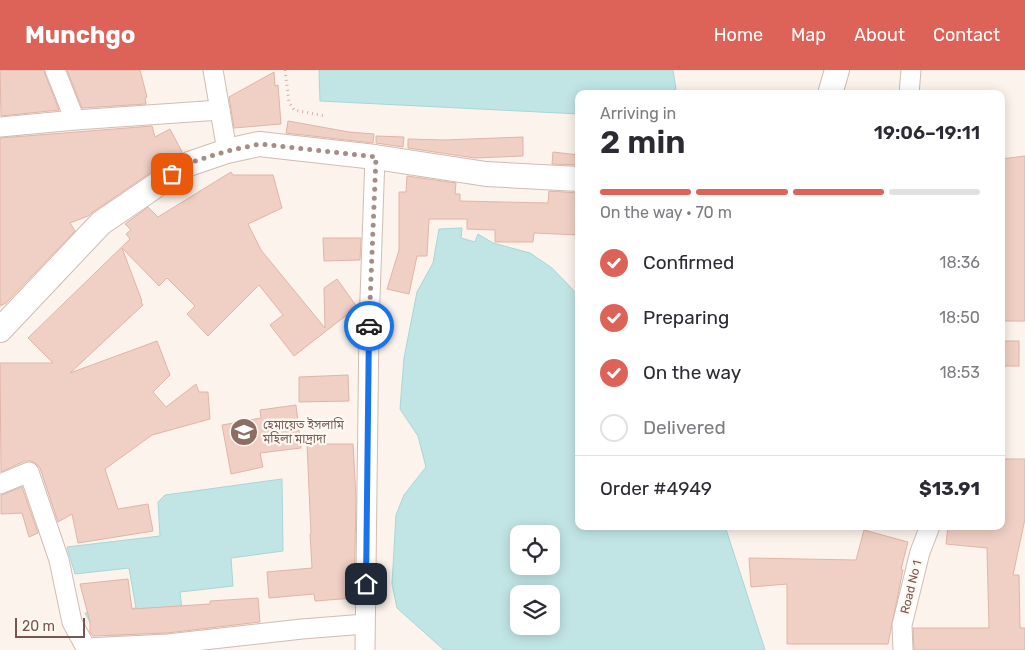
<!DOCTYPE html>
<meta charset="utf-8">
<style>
:root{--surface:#fff;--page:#f2f2f3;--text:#2b2b33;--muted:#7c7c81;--line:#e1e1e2;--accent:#dd6359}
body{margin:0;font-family:Rubik,"Noto Sans Bengali",sans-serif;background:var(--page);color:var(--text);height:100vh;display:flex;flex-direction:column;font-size:19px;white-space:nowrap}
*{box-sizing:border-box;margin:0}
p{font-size:16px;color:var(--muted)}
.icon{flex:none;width:28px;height:28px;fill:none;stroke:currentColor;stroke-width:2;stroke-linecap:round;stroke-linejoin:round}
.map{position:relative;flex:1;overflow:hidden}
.drawer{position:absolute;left:575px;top:20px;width:430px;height:440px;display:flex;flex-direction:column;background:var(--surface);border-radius:10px;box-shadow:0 2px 12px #0003}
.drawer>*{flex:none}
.buttons{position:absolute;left:510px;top:455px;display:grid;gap:10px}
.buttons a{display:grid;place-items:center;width:50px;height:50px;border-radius:10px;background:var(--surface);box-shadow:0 2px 12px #0003;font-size:25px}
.scale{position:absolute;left:15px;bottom:12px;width:70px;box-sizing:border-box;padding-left:5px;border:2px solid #76574f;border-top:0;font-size:14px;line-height:18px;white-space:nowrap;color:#76574f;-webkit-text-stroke:4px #fef8f2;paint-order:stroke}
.pin{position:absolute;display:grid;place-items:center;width:42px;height:42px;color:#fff;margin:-21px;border-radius:10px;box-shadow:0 2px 8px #0006}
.courier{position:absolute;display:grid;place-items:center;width:50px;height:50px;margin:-25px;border:4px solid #1a73e8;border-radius:50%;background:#fff;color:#222;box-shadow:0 1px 6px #0007}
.headline em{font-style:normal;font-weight:600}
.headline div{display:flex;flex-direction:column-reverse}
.headline{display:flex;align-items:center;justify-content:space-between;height:85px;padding:0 25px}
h1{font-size:32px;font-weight:600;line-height:38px}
.bar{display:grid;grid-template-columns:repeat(4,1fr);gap:8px 5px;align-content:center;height:60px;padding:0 25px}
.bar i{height:6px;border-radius:4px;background:var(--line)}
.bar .selected{background:var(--accent)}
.bar p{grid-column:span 4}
.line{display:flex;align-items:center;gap:12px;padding:0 25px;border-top:1px solid var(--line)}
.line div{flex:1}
ol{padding:0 25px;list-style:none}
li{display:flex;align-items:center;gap:15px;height:55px}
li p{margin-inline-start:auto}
li .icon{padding:5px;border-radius:50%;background:var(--accent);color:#fff;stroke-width:4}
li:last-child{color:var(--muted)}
li i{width:28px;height:28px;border:2px solid var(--line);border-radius:50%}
header{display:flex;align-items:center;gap:30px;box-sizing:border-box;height:70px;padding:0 25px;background:var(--accent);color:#fff}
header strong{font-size:24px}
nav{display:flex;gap:28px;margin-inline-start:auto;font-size:18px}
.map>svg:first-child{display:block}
.water{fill:#c1e5e5;stroke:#a7d6d6;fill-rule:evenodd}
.building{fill:#f0d0c5;stroke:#e1b4a6}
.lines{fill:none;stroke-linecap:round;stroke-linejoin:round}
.minor-casing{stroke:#d0bcb4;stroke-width:21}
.tertiary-casing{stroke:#d0bcb4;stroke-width:26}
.path{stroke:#d5b2a7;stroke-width:3;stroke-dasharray:1 4;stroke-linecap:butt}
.minor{stroke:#fff;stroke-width:19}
.tertiary{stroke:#fff;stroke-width:24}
.done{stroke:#a58e86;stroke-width:5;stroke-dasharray:0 9}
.route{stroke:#1a73e8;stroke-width:6}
.labels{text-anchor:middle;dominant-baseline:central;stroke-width:4.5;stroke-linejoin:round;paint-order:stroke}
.education-label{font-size:12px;fill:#785e54;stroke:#fef8f2;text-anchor:start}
.street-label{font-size:12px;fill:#76574f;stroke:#fef8f2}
</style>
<header>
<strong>Munchgo</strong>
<nav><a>Home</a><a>Map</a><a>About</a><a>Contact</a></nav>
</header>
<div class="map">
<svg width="1025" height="580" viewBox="0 0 1025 580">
<rect width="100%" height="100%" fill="#fcf3ec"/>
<!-- water -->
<g class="water">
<path d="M319,0H673L676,19L667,24H579V44L320,31Z"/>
<path d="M462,158L461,168L475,172L478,164L493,173L530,183L552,198L579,226V456H725L765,580H444L397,538L392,514L396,445L404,425L426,397L418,366L400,339L404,288L417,222L433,193L439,159ZM519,464H551V496H519ZM519,524H551V556H519Z"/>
<path d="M282,409L283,481L231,488L233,516L180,522L184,557L124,565H97L85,543L136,538L129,498L75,504L67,477L160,466L158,432L165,425Z"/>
</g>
<!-- building -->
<g class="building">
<path d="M0,0H44L45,4L59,40L1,46Z"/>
<path d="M67,0H140L147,27L145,28L146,34L82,38Z"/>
<path d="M274,2L275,16L278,15L281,54L234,58L229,27Z"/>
<path d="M288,51L349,62L374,64L373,73L286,63Z"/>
<path d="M152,56L155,67L170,59L182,82L163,94L152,100L153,101L93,142L88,146L70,153L75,161L6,233L0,236V68Z"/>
<path d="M376,66L404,67L403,77L376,73Z"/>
<path d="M523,67V86L475,88L408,78V69L444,70Z"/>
<path d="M553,82L579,85V95L552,94Z"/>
<path d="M1025,86V251H1004L1003,210H1001V89Z"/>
<path d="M231,102L233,105H273L282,138L248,154L261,180L325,258L324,218L337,209L357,237L294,286L270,255L283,245L259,215L208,266L187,244L195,236L167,208L159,216L122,178L142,231L141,232L143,235L70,303L157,271L170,305L153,322L166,337L196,314L199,322H208L210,349L152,365L105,399L118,439L148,434L153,461L78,473L72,444L58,452L40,398L37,394L31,391H25L1,402L0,293H53L28,268L130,169L126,164L131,160L125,154L148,137L158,147Z"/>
<path d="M407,106L456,113L455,124H460V131L548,133L549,121L579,123V165L534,163L533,172H495V160L467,159V149H429L427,186H417L409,224L387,219L399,180V122H406Z"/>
<path d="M323,168H361L360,190L324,191Z"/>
<rect x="1001" y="271" width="18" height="25"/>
<path d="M348,305L349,331L299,332V307Z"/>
<path d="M296,335L301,378L260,383L263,397L231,404L222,355L261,348L260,340Z"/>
<path d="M307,374H353L356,428L354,528L315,531L314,524L269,528L267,502L312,498L310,464H311Z"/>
<path d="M1002,389H1025V449L1013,505H1019L1020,558H1025V580H914L913,558H989L987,478L946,474L948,456H1001Z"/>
<path d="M22,417L38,463L29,467L22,443L1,444V425Z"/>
<path d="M864,460L908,472L901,499L903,500L888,574H787V514L751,517L749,488L856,490Z"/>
<path d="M128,509L132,539L210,534V531L258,528L260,552L167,563L93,566L90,562V552L80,514Z"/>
</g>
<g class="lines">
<defs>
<g id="minor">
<path d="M55,0L75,50"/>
<path d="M213,0L227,81"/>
<path d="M909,24L911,0"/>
<path d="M0,57L75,50L220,40"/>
<path d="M0,414L29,402L59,490L72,552L86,578L168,574L302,559L365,554"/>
<path d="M365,580L369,256L375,87"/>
<path d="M903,580L902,555L920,482L930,456"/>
</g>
<g id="tertiary">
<path d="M830,24L837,0"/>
<path d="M0,260L101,153L186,95L227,81L259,74L375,87L486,104L579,109"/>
</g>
</defs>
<!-- minor casing -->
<use href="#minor" class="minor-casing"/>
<!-- tertiary casing -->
<use href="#tertiary" class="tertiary-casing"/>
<!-- path -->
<path class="path" d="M285,0L289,32L294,40L325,46"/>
<!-- minor -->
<use href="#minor" class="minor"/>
<!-- tertiary -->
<use href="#tertiary" class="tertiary"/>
</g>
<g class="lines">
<!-- done -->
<path class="done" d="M172,104L186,94L227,81L260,74L376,87L369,256"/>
<!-- route -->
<path class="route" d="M366,514L369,256"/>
</g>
<!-- icons -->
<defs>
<symbol id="school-disc" viewBox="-11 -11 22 22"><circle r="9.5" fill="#8d6e63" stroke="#fef8f2"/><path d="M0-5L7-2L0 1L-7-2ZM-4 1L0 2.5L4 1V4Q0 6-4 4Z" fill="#fff"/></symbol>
</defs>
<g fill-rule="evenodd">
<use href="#school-disc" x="228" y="346" width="32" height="32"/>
</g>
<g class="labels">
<!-- education labels -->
<g class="education-label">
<text x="263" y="355">হেমায়েত ইসলামি<tspan x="263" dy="14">মহিলা মাদ্রাদা</tspan></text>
</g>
<!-- street labels -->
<g class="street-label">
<text transform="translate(911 517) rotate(-76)">Road No 1</text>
</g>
</g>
</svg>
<div class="buttons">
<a><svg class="icon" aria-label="locate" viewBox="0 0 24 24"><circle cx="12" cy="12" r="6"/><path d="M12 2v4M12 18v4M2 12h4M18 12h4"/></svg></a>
<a><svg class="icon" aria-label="layers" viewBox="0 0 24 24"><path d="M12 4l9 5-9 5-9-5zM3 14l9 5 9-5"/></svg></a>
</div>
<div class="scale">20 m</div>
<div class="pin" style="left:172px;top:104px;background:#ea580c"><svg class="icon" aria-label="bag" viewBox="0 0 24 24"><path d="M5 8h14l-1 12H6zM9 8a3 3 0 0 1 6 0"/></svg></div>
<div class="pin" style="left:366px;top:514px;background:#1f2937"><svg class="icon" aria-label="home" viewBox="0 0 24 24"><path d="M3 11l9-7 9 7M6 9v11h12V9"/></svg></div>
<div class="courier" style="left:369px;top:256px"><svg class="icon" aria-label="car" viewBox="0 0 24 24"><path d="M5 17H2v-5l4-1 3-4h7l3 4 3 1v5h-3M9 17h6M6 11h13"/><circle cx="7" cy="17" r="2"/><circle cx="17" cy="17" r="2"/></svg></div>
<section class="drawer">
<div class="headline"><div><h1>2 min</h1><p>Arriving in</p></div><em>19:06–19:11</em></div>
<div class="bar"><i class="selected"></i><i class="selected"></i><i class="selected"></i><i></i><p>On the way · 70 m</p></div>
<ol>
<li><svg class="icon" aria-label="check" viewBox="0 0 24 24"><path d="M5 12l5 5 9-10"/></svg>Confirmed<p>18:36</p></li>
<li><svg class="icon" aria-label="check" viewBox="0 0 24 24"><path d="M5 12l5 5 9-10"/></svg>Preparing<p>18:50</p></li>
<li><svg class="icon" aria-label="check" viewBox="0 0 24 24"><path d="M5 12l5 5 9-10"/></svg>On the way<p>18:53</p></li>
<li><i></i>Delivered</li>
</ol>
<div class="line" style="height:65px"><div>Order #4949</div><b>$13.91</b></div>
</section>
</div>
